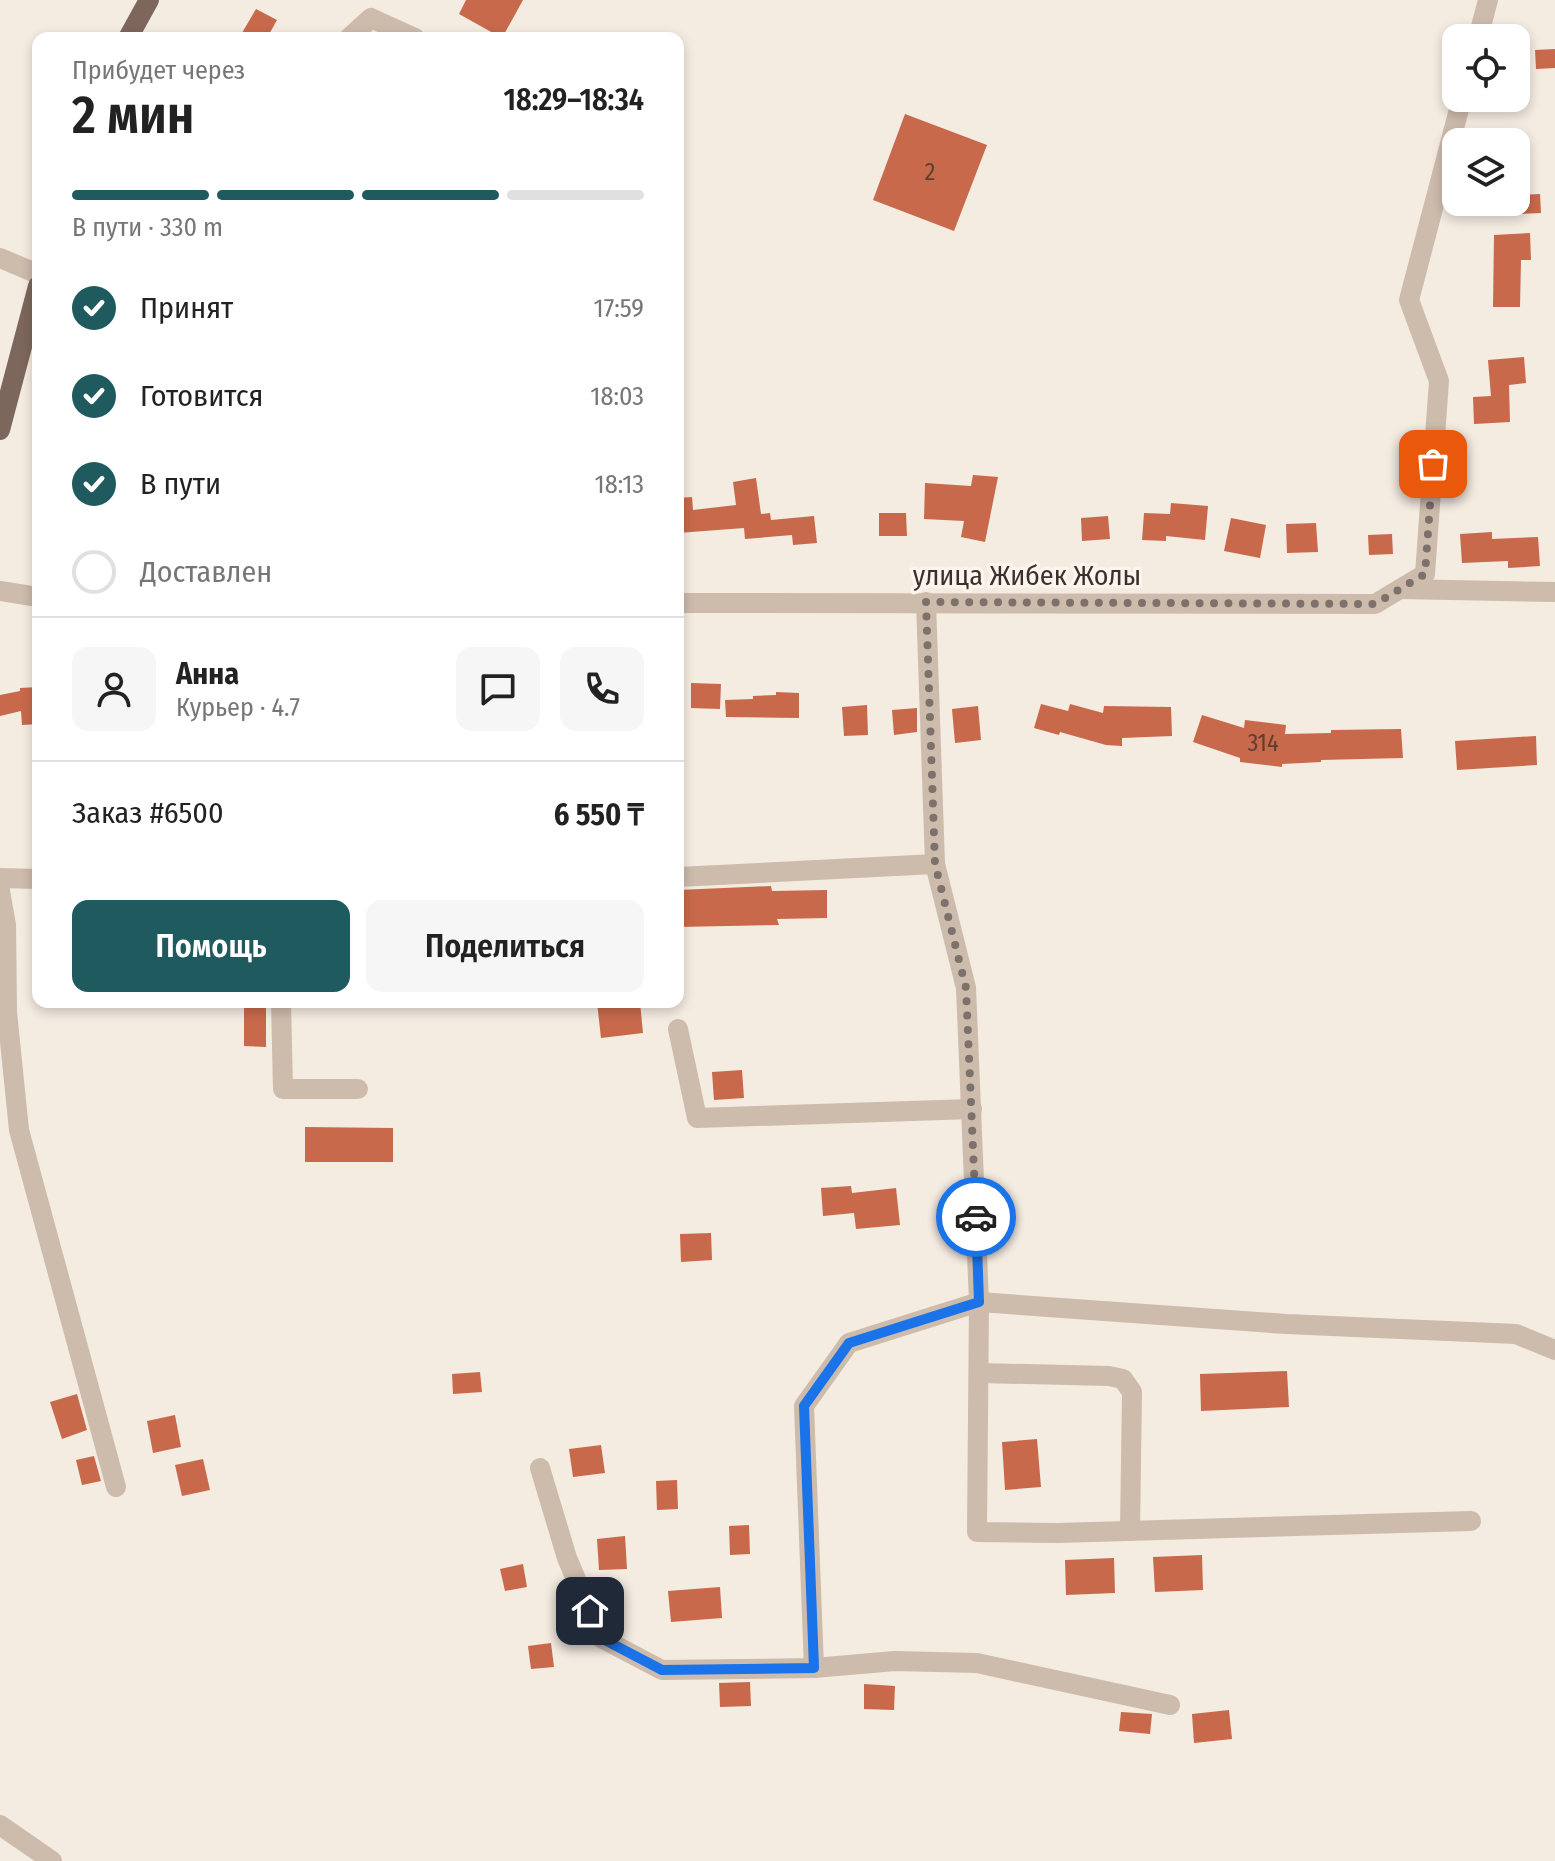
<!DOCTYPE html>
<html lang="ru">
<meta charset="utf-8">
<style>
:root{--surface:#fff;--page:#f6f6f6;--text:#222;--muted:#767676;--line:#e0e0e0;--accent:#1f5a5e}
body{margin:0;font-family:"Fira Sans Condensed",sans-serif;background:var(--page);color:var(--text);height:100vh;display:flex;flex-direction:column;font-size:30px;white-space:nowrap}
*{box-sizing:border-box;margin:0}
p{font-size:26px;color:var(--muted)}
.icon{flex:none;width:44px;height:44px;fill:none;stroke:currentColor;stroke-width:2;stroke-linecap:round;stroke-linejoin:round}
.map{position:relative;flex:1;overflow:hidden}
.side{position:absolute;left:32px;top:32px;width:652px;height:976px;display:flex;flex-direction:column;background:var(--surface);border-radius:16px;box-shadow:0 4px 12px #0003}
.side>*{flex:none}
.fabs{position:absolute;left:1442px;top:24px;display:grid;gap:16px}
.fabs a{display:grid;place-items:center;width:88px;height:88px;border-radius:16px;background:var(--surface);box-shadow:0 4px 12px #0003;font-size:40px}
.pin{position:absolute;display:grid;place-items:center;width:68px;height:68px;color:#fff;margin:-34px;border-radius:16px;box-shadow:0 4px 12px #0006}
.courier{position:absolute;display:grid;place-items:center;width:80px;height:80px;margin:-40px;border:6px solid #1a73e8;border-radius:50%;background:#fff;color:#222;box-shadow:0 2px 10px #0007}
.overview em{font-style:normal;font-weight:600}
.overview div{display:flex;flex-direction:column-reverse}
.overview{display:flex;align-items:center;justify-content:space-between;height:136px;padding:0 40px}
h1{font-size:52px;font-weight:600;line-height:60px}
.bar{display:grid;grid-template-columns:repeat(4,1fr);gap:12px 8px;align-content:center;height:96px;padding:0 40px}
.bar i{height:10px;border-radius:6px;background:var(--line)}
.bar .selected{background:var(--accent)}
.bar p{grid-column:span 4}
.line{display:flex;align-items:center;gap:20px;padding:0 40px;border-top:2px solid var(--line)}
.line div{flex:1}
.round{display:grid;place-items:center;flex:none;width:84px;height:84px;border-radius:16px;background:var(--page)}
ol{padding:0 40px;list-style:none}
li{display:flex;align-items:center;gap:24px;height:88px}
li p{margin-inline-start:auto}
li .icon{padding:8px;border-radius:50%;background:var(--accent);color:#fff;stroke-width:4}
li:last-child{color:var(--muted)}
li i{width:44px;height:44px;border:4px solid var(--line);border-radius:50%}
.button{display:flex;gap:16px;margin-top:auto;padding:16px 40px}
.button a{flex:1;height:92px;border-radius:16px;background:var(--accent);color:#fff;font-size:32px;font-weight:600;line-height:92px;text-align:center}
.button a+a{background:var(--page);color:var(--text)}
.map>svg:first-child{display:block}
.building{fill:#c8694b}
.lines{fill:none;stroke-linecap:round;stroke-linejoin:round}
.minor{stroke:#cdbbac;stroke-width:20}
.major{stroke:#7d675c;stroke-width:20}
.done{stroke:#7c716b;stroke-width:8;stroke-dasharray:0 14.4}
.route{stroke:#1a73e8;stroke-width:10}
.labels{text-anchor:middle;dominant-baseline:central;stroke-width:7;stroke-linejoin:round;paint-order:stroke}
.number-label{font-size:24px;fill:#5e3e33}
.street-label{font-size:28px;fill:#3b302b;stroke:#fbf5ee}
</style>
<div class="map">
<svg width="1555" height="1861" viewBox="0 0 1555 1861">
<rect width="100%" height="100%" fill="#f4ebe1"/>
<!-- building -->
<g class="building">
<path d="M466,0H523L502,38L459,14Z"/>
<path d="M256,9L277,20L267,38H239Z"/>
<path d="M1555,49V68L1536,69L1535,50Z"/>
<path d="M905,114L987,145L954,231L873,200Z"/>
<path d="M1540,194L1541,213L1517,214L1516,195Z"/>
<path d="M1530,233L1531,260H1521L1520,307H1493L1494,235Z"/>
<path d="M1524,357L1526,383L1509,385L1510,422L1474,424L1473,397L1491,396L1488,360Z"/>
<path d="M973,475L998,477L985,542L961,537L964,521L924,519L925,483L971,486Z"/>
<path d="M756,478L761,514L770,513L771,520L814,516L817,543L793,545L792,535L745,539L744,528L678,533V498L692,497L693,510L736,505L733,482Z"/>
<path d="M1171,503L1208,506L1205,540L1166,536V541L1142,540L1144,513L1170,514Z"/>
<path d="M879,513H906L907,536H879Z"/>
<path d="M1108,516L1110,539L1082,541L1081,518Z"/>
<path d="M1231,518L1266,525L1260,558L1224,551Z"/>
<path d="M1316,523L1318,552L1287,553L1286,524Z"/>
<path d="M1492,532V539L1538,537L1540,566L1508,568V561L1462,563L1460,534Z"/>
<path d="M1392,534L1393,554L1369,555L1368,535Z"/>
<path d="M691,683L721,684L720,709L691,708Z"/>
<path d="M38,687V724L22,725L21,711L0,716V695L20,691V688Z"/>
<path d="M776,692L799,693V718L726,717L725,700L753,699V696L776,695Z"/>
<path d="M1041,704L1068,711L1070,704L1103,713L1104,706L1171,707L1172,736L1122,738V746L1106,745L1060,732L1059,735L1034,728Z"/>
<path d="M867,705L868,735L844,736L842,707Z"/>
<path d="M978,706L981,740L955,743L952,709Z"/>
<path d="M917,708V732L894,735L892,710Z"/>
<path d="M1202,715L1244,728L1245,720L1286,725L1285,734L1331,733V730L1401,729L1403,758L1321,760V762L1282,764V767L1240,762V758L1193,742Z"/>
<path d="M1536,736L1537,765L1457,770L1455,741Z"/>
<path d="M771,886L772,891L827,890V918L777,919L779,925L678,927V890Z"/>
<path d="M244,1002H266V1047L244,1046Z"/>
<path d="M597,1002H640L643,1033L601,1038Z"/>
<path d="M742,1070L744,1098L714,1100L712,1072Z"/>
<path d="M305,1127L393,1128V1162H305Z"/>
<path d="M851,1186L852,1193L896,1188L900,1225L856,1229L854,1213L823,1216L821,1188Z"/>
<path d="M711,1233L712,1260L681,1262L680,1234Z"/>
<path d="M1287,1371L1289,1407L1201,1411L1200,1374Z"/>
<path d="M480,1372L482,1392L453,1394L452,1374Z"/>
<path d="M77,1394L87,1430L62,1439L50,1402Z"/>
<path d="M175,1415L181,1447L153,1453L147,1421Z"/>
<path d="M1037,1439L1041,1487L1005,1490L1002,1442Z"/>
<path d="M601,1445L605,1473L573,1477L569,1449Z"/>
<path d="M94,1456L101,1481L82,1485L76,1460Z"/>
<path d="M203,1459L210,1490L182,1496L175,1465Z"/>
<path d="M677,1480L678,1509L657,1510L656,1481Z"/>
<path d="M749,1525L750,1554L730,1555L729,1526Z"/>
<path d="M625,1536L627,1569L599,1570L597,1539Z"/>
<path d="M1202,1555L1203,1590L1155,1592L1153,1557Z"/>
<path d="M1114,1558L1115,1593L1066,1595L1065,1560Z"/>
<path d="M523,1564L527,1587L505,1591L500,1569Z"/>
<path d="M720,1587L722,1618L671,1622L668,1591Z"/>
<path d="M551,1643L554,1667L531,1669L528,1646Z"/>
<path d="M750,1682L751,1706L720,1707L719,1683Z"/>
<path d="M864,1684L895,1686L894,1710L864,1709Z"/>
<path d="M1229,1710L1232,1739L1194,1743L1192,1714Z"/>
<path d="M1121,1712L1152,1714L1150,1734L1119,1731Z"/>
</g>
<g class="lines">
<!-- minor -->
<g class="minor">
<path d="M349,38L371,18L415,38"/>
<path d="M1478,38L1488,0"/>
<path d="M0,258L38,274"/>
<path d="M1400,589L1555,592"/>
<path d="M0,591L38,597"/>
<path d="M926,602L935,864L966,988L979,1302L977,1532L1058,1533L1471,1521"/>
<path d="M678,603L1375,604L1425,574L1439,381L1409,300L1462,98"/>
<path d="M678,877L935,864"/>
<path d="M0,878L38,879"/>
<path d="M0,891L6,925L7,1012L19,1130L116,1487"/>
<path d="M281,1002L283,1089H358"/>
<path d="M678,1029L697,1118L972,1109"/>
<path d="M979,1373L1109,1376L1123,1379L1132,1392L1130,1531"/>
<path d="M540,1468L567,1558L601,1638L662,1670L814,1668L895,1661L977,1663L1170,1705"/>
<path d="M814,1668L804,1406L849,1343L979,1302L1286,1324L1516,1334L1555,1350"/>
<path d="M0,1825L52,1861"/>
</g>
<!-- major -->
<g class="major">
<path d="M128,38L149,0"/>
<path d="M0,430L38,286"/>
</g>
</g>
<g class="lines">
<!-- done -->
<path class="done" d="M976,1217L966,988L935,864L926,602L1375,604L1425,574L1433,464"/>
<!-- route -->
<path class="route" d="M590,1611L601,1638L662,1670L814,1668L804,1406L849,1343L979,1302L976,1217"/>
</g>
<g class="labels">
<!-- number labels -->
<g class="number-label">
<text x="930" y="172">2</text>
<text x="1263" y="743">314</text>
</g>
<!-- street labels -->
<g class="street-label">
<text x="1027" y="575">улица Жибек Жолы</text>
</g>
</g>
</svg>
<div class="fabs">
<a><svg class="icon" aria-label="locate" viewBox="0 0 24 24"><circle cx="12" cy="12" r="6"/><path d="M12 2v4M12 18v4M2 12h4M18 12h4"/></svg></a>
<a><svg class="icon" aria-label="layers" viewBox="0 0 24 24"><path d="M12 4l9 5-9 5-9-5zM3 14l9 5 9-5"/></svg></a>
</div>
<div class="pin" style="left:1433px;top:464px;background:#ea580c"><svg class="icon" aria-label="bag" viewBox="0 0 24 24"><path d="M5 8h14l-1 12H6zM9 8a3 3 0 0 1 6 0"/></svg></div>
<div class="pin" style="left:590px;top:1611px;background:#1f2937"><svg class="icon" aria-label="home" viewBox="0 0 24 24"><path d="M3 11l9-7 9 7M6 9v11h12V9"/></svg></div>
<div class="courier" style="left:976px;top:1217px"><svg class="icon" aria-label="car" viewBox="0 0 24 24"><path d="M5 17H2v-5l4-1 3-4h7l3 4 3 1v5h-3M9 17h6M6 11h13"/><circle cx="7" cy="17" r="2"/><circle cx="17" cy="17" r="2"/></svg></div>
<section class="side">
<div class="overview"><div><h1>2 мин</h1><p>Прибудет через</p></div><em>18:29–18:34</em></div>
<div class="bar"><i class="selected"></i><i class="selected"></i><i class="selected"></i><i></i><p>В пути · 330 m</p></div>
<ol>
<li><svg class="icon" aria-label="check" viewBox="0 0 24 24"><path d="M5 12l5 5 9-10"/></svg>Принят<p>17:59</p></li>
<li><svg class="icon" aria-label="check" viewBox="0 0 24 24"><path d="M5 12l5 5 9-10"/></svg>Готовится<p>18:03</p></li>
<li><svg class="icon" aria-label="check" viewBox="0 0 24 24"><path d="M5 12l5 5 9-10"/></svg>В пути<p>18:13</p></li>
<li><i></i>Доставлен</li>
</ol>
<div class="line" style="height:144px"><a class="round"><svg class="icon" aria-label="person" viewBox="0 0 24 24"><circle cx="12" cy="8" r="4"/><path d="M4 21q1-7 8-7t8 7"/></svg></a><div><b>Анна</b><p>Курьер · 4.7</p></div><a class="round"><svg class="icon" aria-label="chat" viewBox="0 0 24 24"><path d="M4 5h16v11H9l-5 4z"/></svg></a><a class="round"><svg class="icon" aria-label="phone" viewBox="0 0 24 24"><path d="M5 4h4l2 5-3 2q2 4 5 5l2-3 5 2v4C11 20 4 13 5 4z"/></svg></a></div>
<div class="line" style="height:104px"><div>Заказ #6500</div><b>6 550 ₸</b></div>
<div class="button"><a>Помощь</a><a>Поделиться</a></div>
</section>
</div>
